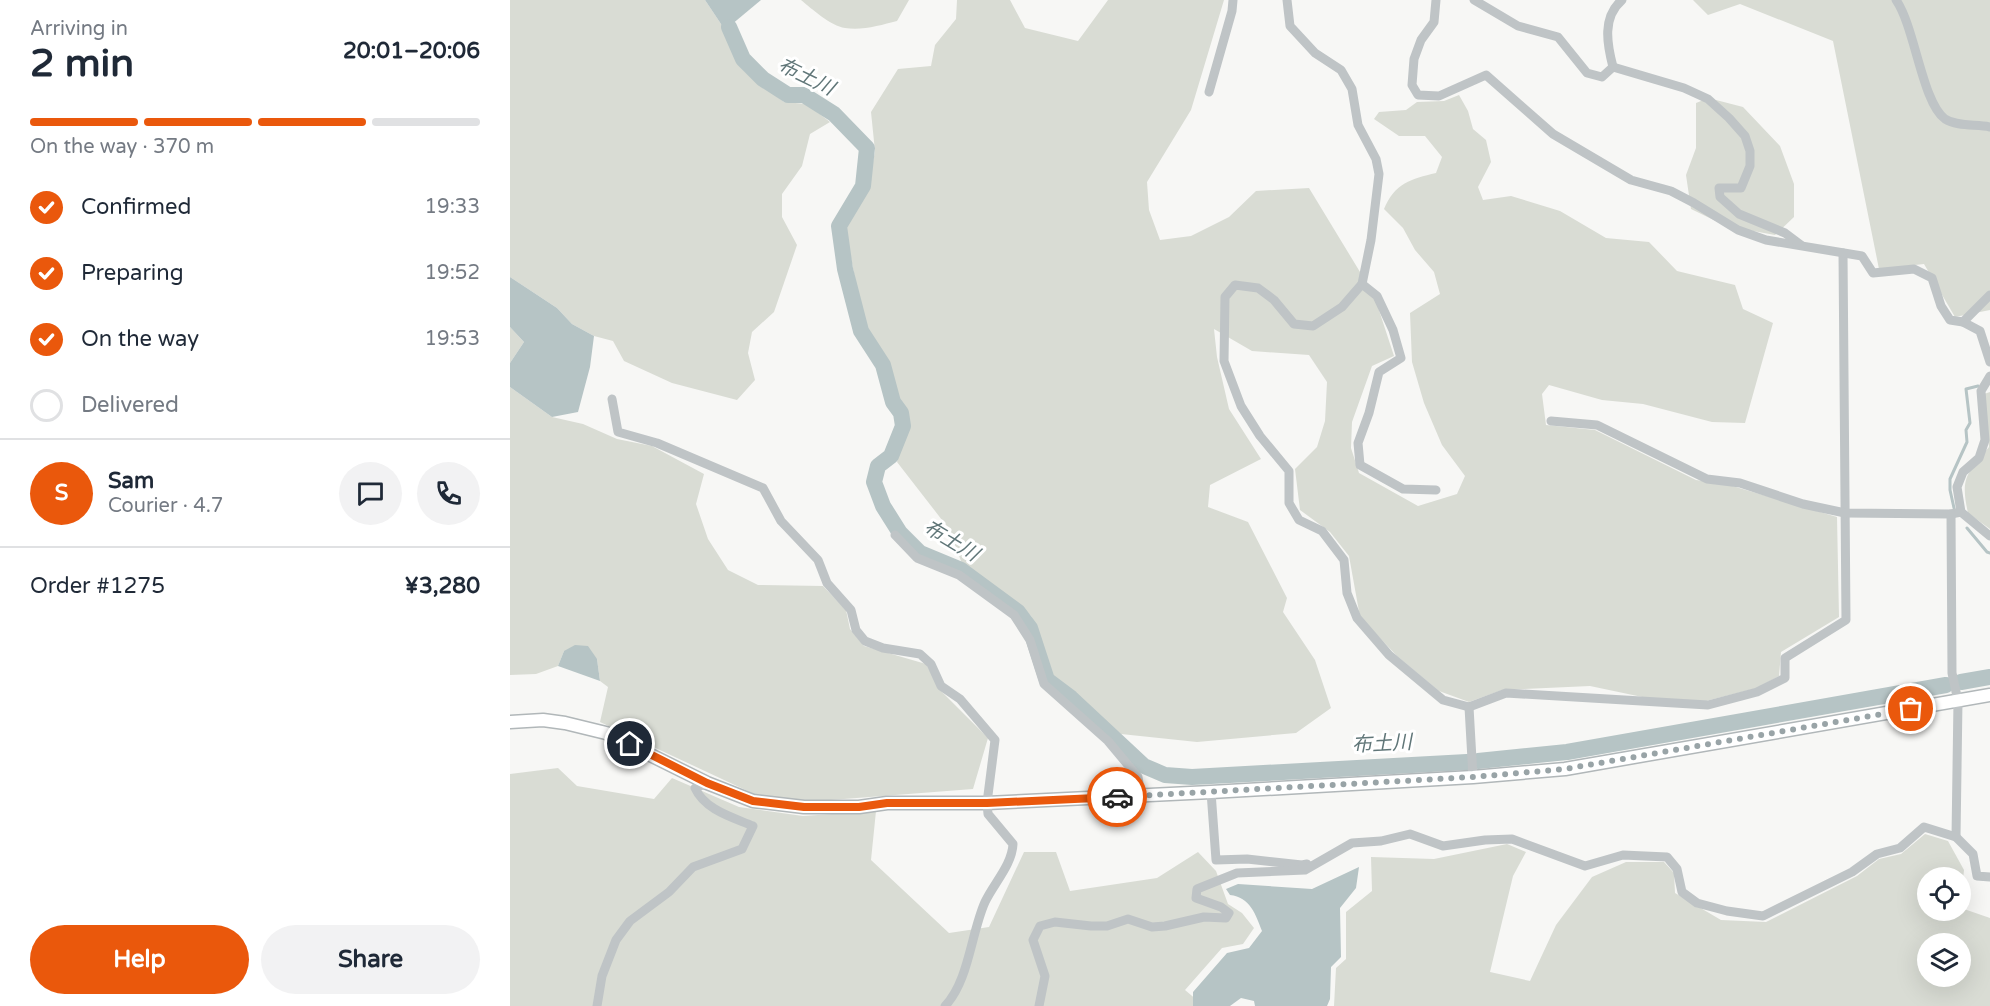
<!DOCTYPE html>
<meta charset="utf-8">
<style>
:root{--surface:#fff;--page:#f2f2f3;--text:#1f2937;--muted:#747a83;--line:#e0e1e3;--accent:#ea580c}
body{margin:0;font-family:"Varela Round","Noto Sans JP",sans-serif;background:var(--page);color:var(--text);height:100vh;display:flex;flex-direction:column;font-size:22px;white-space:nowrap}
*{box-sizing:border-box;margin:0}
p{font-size:20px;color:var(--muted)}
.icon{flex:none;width:33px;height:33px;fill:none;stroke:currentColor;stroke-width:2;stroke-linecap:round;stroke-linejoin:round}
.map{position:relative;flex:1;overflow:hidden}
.panel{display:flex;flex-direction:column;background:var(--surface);width:510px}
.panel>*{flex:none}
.controls{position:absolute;left:1407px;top:867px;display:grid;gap:12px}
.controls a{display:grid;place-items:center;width:54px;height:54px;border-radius:50%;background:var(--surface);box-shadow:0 6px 24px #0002;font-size:30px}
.pin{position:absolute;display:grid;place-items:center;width:51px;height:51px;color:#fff;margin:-26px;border:3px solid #fff;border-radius:50%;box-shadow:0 2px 6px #0007}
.courier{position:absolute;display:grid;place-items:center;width:60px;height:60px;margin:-30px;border:4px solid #ea580c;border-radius:50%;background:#fff;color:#222;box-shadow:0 2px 8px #0007}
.headline em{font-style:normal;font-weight:800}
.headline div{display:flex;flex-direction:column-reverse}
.headline{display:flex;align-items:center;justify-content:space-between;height:102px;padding:0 30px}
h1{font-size:39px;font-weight:800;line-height:45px}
.bar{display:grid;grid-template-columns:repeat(4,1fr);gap:9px 6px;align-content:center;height:72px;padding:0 30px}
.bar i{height:8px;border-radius:4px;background:var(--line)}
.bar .active{background:var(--accent)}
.bar p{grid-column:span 4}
.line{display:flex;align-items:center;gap:15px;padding:0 30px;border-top:2px solid var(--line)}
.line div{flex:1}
.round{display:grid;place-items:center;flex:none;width:63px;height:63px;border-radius:32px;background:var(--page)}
ol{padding:0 30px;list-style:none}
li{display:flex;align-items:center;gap:18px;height:66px}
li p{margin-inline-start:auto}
li .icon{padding:6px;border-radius:50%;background:var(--accent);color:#fff;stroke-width:4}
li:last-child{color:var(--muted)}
li i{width:33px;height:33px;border:3px solid var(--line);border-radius:50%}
.cta{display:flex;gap:12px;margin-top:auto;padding:12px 30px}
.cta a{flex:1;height:69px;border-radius:36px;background:var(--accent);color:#fff;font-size:24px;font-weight:800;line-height:69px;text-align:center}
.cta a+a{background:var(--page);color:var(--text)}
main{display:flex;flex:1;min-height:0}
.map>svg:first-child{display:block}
.green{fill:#d9dcd4;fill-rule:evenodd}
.water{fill:#b6c4c5}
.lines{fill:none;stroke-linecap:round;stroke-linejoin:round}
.stream{stroke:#b6c4c5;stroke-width:3}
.river{stroke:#b6c4c5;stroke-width:16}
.major-casing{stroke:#b1b7b9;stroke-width:15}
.minor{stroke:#bfc4c6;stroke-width:9}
.major{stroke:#fff;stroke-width:12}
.done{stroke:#99a4a7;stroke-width:6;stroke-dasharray:0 10.8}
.route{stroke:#ea580c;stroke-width:8}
.labels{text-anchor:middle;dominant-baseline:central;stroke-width:6;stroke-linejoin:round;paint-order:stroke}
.water-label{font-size:20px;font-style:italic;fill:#607678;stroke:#fff}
</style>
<main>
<section class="panel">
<div class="headline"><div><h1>2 min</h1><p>Arriving in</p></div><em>20:01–20:06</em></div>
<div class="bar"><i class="active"></i><i class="active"></i><i class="active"></i><i></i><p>On the way · 370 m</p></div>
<ol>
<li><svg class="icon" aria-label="check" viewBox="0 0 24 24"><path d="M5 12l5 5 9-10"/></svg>Confirmed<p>19:33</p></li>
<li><svg class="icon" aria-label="check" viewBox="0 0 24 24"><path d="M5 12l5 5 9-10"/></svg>Preparing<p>19:52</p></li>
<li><svg class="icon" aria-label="check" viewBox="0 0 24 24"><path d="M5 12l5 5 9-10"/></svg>On the way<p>19:53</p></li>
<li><i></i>Delivered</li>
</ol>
<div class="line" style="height:108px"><b class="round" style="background:var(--accent);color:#fff">S</b><div><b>Sam</b><p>Courier · 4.7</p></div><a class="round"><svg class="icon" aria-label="chat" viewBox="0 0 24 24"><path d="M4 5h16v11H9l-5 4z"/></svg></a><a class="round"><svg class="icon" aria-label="phone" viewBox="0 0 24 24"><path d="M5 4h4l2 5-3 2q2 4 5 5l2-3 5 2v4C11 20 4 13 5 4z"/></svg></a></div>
<div class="line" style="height:78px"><div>Order #1275</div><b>¥3,280</b></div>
<div class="cta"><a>Help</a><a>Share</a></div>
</section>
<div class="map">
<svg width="1480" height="1006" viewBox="0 0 1480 1006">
<rect width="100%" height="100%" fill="#f7f7f5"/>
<!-- green -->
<g class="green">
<path d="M0,0H195L215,30L234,71L274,102L297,104L320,122L300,134L292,166L272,194V217L287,245L264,312L242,332L238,353L245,380L227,400L162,383L114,361L103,341L84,336L62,324L47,308L0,277Z"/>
<path d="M291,0H399L387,21C371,25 352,31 335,28C321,26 302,9 291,0Z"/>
<path d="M447,0H500L515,28L568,41L598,0H714L681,110L637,182L639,210L650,240L681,236L719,217L746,191L799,188L864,295L884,356L862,366L842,422L841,448L849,473L908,506L947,494L955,476L932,445L914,403L902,362L900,313L930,294L924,272L905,250L893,228L874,209C885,183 901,179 926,173L932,157L915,136H889L864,119L869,112L896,110L907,102L934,101L949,95L958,111L963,129L976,140L981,162L968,187L973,200L1001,196L1050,211L1096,238L1139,242L1167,271L1225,285L1233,309L1263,323L1235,423L1202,422L1133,404L1092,400L1039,385L1032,394L1036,425L1085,430L1186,480L1219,485L1327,517L1329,617L1271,652L1269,676L1247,688L1196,701L1137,698L1080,686L992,690L959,702L929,691L887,656L850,617L839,556L820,532L790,510L785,469L807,447L815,421L817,382L799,355L742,351L704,329L707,357L719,409L751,459L700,485L698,507L738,522L777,598L773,612L805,660L821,708L786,733L687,742L611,734L543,679L521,616L500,597L454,569L439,529L387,462L397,427L380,367L354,325L335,227L358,189L365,151L361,112L388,69L421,66L425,45L446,19Z"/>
<path d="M1183,0H1480V310L1445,317L1414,264L1369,269L1323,41L1230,4L1198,15Z"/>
<path d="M1196,99L1206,100L1233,107L1270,146L1284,184V217L1265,235L1216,226L1181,209L1176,175L1186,148V103Z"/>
<path d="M0,327L14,342L0,363Z"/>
<path d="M0,387L42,417L73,424L107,439L142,446L194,474L186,504L198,539L218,570L248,585L313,586L336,610L340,629L354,646L416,664L430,690L478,738L463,789L295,802L244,794L90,722L98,687L90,681L87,659L54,651L48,666L26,674L0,675Z"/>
<path d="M1480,392V529L1458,513C1450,477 1457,474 1479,447L1474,394Z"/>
<path d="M48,768L67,786L144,799L162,778L229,807L293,816L366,811L361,860L439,933L479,927L514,852H546L560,891L647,878L688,852L706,871L718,904L732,913L744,928L733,944L712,948L675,990L694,1006H0V774Z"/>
<path d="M1415,834L1438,841L1454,870L1451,899L1450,878H1418V910H1450L1451,908L1480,918V1006H824L826,968L836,959V912L862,891L861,857L924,859L997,844L1016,852L1003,876L980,972L1020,981L1046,925L1082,877L1116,862H1154L1164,873L1165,893L1211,920L1256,922L1347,876L1369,859L1391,854ZM1418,944H1450V976H1418Z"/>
</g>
<!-- water -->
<g class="water">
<path d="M195,0H251L215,30Z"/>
<path d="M0,277L47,308L62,324L84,336L80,367L68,412L42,417L0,387V363L14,342L0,327Z"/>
<path d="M65,645L78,646L87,659L90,681L48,666L54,651Z"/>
<path d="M849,867L846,888L830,908L831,957L821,967L820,999L817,1006H745L744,1001L731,998L720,1006H683V992L717,953L739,948L752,931C746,915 740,897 720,895L716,889L728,884L802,889Z"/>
</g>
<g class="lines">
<!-- stream -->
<g class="stream">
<path d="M1444,508L1440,490V479L1457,442L1456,430L1460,423L1456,389L1468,386"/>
<path d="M1457,528L1477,552L1480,553"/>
</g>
<!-- river -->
<g class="river">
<path d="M219,27L233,59L253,79L278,95H294L324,114L357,148L353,186L329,226L335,269L351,331L373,365L383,402L391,413L393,426L381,456L368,466L364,482L373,506L390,533L410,553L451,570L508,612L520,628L537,680L561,698L634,766L655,775L682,777L957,762"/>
<path d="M1451,682L1480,677"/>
<path d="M968,761L1057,752L1436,685"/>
</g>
<defs>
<path id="major" d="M0,722L33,720L55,723L96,733L197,783L243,801L294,807H349L377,803H477L701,792L963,777L1055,769L1480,695"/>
</defs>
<!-- major casing -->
<use href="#major" class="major-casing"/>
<!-- minor -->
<g class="minor">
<path d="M777,0L780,26L805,53L831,70L842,89L848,125L866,159L869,174L861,240L852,284L832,307L803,326L784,324L764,300L748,288L725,285L715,297L714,361L731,406L750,436L779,471V503L789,520L812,531L834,560L837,593L847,618L879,655L933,700L959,707L996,693L1198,705L1247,692L1275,678V658L1336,620L1333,253"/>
<path d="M926,0L924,22L911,40L904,59L902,85L908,95L929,96L976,75L1043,134L1121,180L1161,191L1184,203L1228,230L1256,240L1352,256L1363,273L1404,269L1422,278L1431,306L1440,320L1453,322L1470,331L1480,362"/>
<path d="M964,0L1008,26L1048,37L1077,73L1092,77L1103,67"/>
<path d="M1386,0C1405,27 1412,102 1435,119C1447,127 1467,124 1480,127"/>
<path d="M1103,67L1174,88L1198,99L1219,118L1235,136L1240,151V166L1231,188H1209L1210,197L1229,214L1275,233L1291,245"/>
<path d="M1103,67C1097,44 1092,17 1112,0"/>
<path d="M699,92L722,11L723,0"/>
<path d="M852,284L867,296L883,330L891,358L869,372L859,413L848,443L850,465L893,489L926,490"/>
<path d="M1453,322L1480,295"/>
<path d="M1480,376L1471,391L1475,440L1469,458L1453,472L1447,487L1451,512L1480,536"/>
<path d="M102,399L108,432L147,443L253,488L271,521L308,560L317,583L341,610L346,630L355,641L373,648L410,654L421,664L431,686L450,699L485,740L477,803L478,814L503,844C502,865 484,883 475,902C461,933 459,981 435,1006"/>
<path d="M1041,421L1087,425L1197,479L1230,483L1293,504L1335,513L1441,514L1451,512"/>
<path d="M1441,514L1442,673L1448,701L1446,837"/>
<path d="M385,535L407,558L449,575L504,615L520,640L534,684L598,741L628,777L631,796"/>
<path d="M959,707L963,777"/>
<path d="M701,792L706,860L737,859L792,865L797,864"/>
<path d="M87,1006L92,976L106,940L120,921L159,892L183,867L232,849L243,826C222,817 195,810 185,788L197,783"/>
<path d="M529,1006L535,976L523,940L530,926L545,922L581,926H597L618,919L642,927L655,926L694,917L716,918L719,913L711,907L686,898L687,889L727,873L795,870L842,843L871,841L900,834L933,846L975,840L1002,839L1075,866L1113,855L1157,857L1167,869L1172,892L1187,903L1217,911L1253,916L1342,872L1367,854L1390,848L1414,827L1446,837L1463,854L1467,876L1480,877"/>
</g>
<!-- major -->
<use href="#major" class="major"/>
</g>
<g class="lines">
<!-- done -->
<path class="done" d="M607,797L963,777L1055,769L1401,709"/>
<!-- route -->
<path class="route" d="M120,744L197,783L243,801L294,807H349L377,803H477L607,797"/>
</g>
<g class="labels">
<!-- water labels -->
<g class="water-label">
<text transform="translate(296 77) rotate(26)">布土川</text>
<text transform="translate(441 541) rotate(31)">布土川</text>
<text transform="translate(872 744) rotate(-3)">布土川</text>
</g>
</g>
</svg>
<div class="controls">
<a><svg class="icon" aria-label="locate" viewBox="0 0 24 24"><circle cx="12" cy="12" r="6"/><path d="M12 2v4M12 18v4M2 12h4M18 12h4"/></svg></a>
<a><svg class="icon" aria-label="layers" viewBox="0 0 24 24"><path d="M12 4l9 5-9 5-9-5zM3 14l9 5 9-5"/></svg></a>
</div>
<div class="pin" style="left:1401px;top:709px;background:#ea580c"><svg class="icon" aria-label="bag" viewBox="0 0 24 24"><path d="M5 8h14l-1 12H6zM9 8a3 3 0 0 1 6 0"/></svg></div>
<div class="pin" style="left:120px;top:744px;background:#1f2937"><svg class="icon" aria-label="home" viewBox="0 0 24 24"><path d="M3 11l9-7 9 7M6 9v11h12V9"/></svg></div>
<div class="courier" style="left:607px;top:797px"><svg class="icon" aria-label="car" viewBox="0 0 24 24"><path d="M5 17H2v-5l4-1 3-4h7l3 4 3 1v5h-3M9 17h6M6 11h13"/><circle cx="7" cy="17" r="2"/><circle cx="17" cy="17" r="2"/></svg></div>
</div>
</main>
